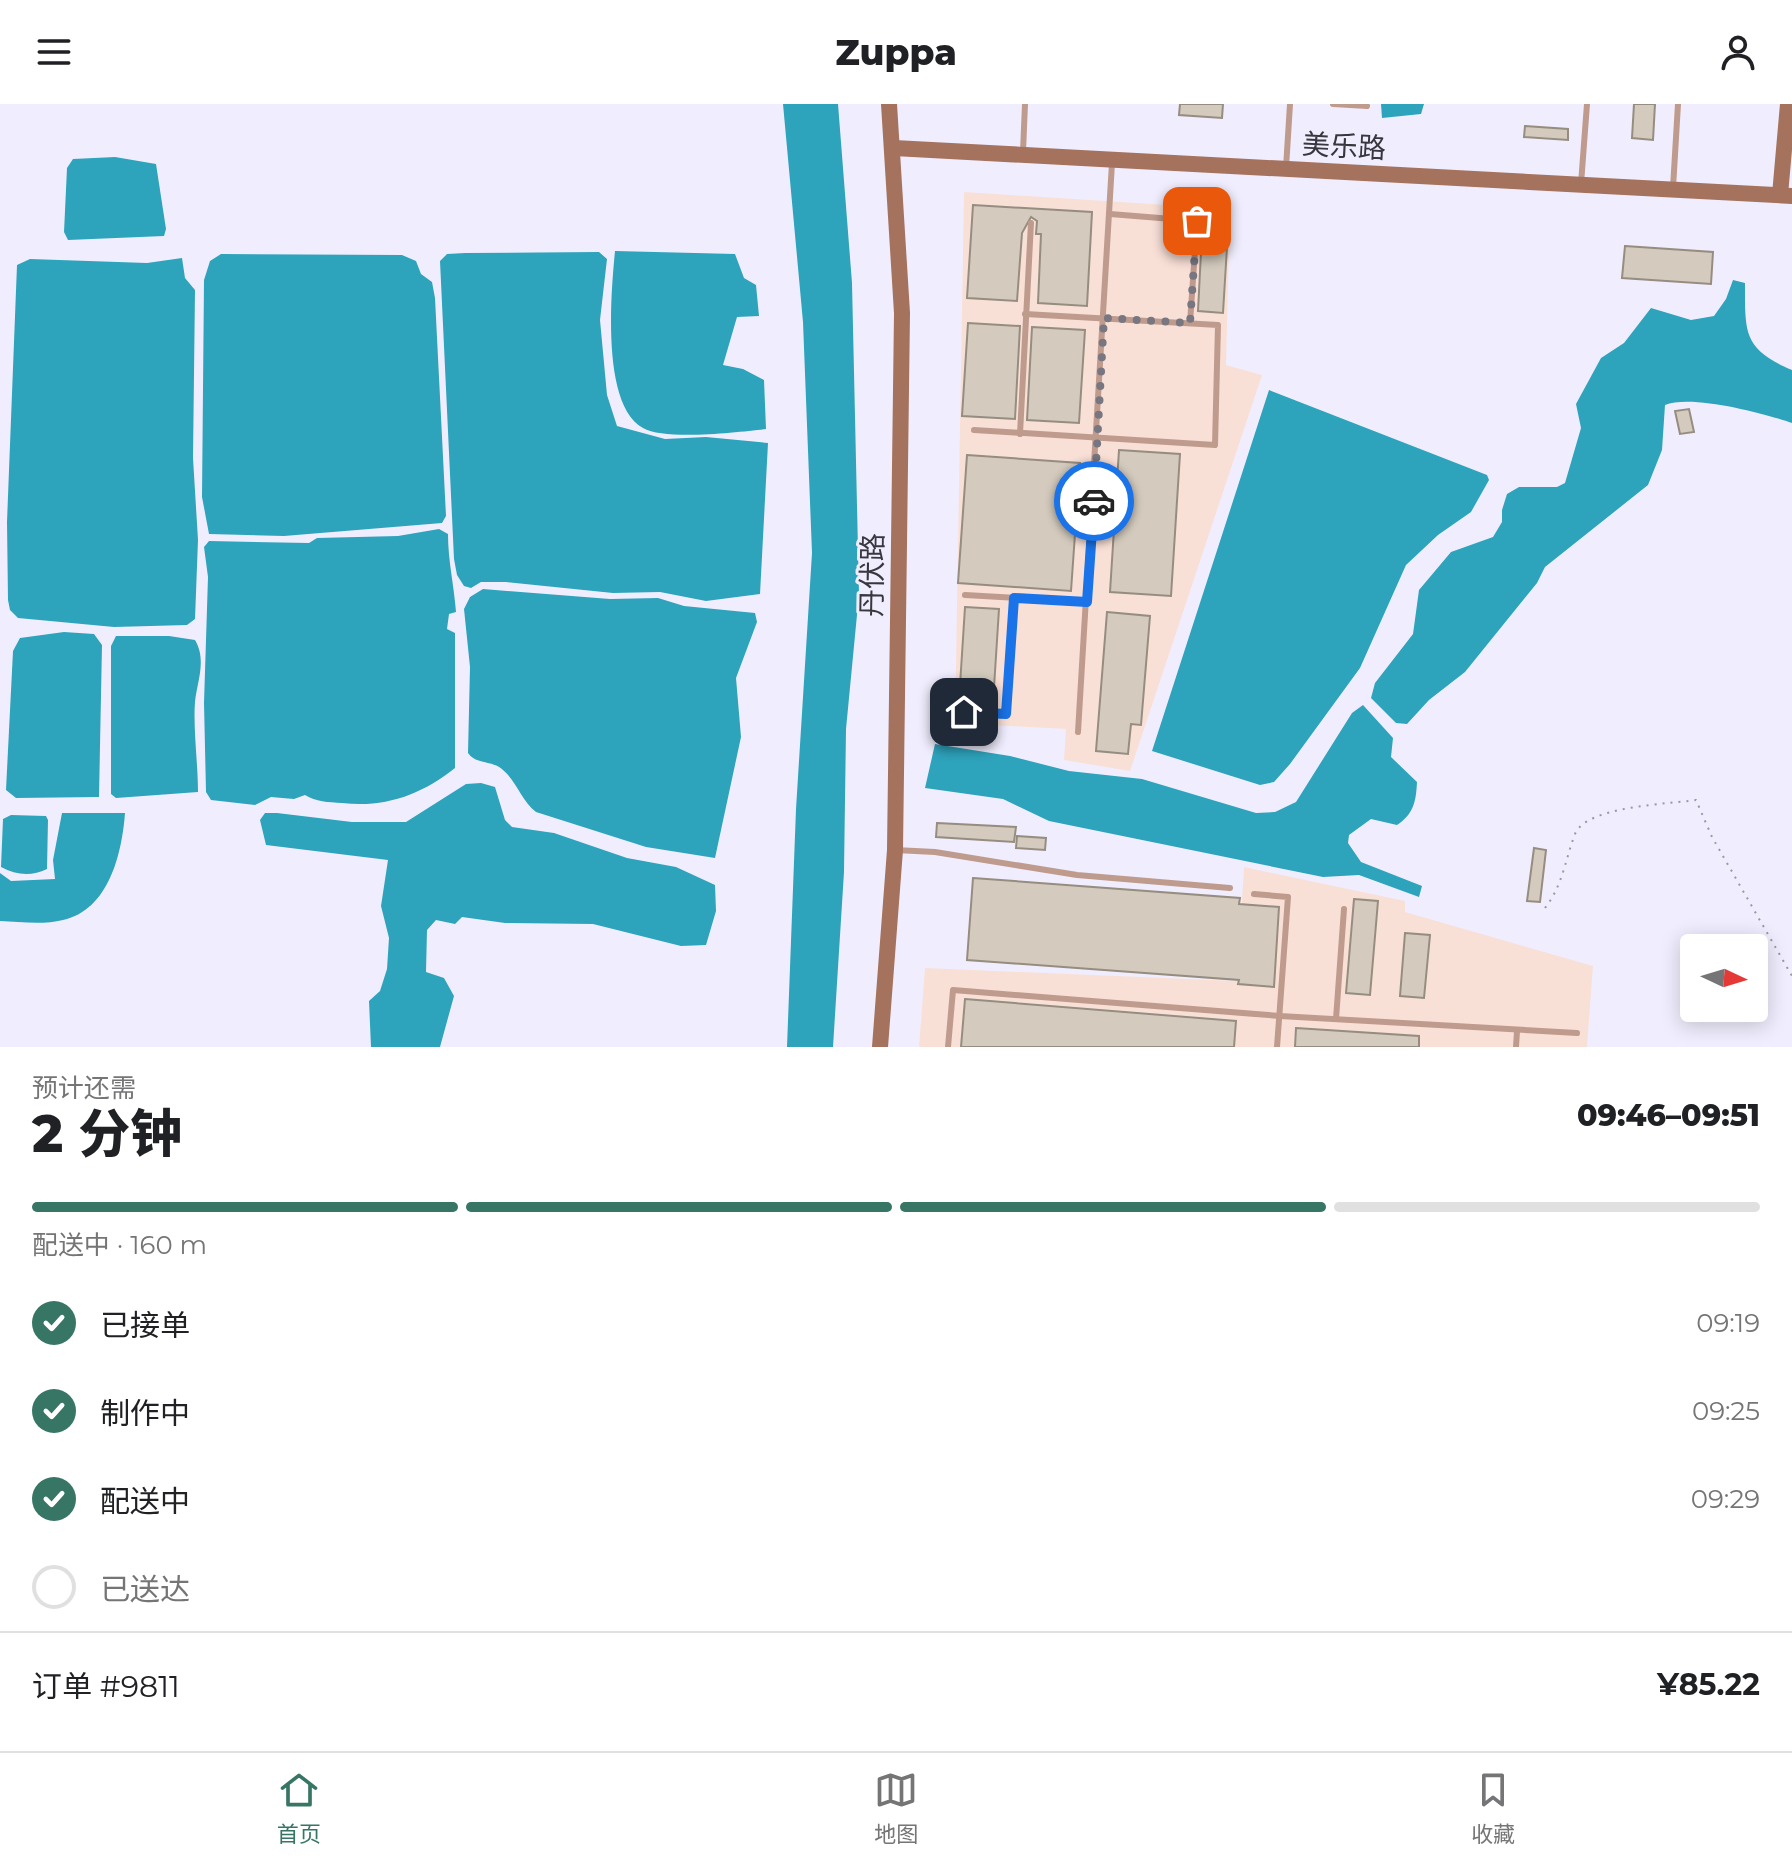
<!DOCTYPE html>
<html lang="zh">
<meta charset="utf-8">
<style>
:root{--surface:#fff;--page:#f6f6f6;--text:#202124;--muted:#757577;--line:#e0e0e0;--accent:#377664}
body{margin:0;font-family:Montserrat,"Noto Sans SC",sans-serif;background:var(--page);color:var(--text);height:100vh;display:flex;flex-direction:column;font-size:30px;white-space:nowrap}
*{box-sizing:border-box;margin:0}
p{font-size:26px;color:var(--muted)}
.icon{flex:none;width:44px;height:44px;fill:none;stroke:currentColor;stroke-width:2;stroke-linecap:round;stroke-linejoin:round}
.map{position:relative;height:943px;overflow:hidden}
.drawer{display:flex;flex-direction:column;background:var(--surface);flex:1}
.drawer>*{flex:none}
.needle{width:52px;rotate:94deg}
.fabs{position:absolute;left:1680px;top:830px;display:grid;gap:16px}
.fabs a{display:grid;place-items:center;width:88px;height:88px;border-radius:8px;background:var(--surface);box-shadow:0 4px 20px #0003;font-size:40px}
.pin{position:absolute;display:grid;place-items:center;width:68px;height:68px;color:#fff;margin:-34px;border-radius:16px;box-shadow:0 4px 12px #0006}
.courier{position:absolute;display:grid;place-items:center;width:80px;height:80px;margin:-40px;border:6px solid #1a73e8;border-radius:50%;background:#fff;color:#222;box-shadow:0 2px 10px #0007}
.summary em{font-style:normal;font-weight:800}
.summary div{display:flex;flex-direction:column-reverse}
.summary{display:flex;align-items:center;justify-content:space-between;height:136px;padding:0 32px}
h1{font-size:52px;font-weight:800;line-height:60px}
.bar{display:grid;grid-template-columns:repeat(4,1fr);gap:12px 8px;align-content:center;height:96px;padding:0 32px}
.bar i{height:10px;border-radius:6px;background:var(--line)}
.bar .current{background:var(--accent)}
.bar p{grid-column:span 4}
.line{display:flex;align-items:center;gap:20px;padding:0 32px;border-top:2px solid var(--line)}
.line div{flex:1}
ol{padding:0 32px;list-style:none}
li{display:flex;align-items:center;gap:24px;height:88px}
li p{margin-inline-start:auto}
li .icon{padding:8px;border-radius:50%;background:var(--accent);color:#fff;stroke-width:4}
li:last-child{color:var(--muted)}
li i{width:44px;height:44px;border:4px solid var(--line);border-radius:50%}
header{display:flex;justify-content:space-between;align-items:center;height:104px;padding:0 32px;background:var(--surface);font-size:36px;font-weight:800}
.dock{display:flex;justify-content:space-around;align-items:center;height:112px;border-top:2px solid var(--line);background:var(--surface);font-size:22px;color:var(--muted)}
.dock a{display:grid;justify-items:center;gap:4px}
.dock .current{color:var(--accent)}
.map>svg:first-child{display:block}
.industrial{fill:#f9e0d7}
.water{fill:#2ea3bc}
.building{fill:#d4cbbe;stroke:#968d81;stroke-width:2}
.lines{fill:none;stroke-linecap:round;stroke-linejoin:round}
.path{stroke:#9897a2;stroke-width:2;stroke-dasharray:2 6;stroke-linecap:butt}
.lane{stroke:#bf9b8d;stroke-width:6}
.secondary{stroke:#a5725e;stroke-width:16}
.done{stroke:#787781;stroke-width:8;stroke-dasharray:0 14.4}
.route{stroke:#1a73e8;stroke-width:10}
.labels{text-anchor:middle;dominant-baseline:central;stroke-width:6;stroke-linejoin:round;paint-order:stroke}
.street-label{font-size:28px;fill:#37373d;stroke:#f0eefe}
</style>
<header><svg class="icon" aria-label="menu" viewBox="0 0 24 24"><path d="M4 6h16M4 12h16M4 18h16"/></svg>Zuppa<svg class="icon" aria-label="person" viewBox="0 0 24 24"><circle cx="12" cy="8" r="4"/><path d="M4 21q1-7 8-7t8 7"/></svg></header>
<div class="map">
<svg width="1792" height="943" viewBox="0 0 1792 943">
<rect width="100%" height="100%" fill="#f0eefe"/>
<!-- industrial -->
<g class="industrial">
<path d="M964,88L1230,105L1226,261L1262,271L1130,667L1064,656L1066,625L955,619Z"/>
<path d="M1244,763L1405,797V808L1593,862L1587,943H919L925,864L1237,877Z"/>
</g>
<!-- water -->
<g class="water">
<path d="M783,0H838L852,179L859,490L846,625L844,768L833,943H787L796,705L812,449L803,218Z"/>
<path d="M1381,0H1424L1421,10L1382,14Z"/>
<path d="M115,53L156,60L166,125L164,132L68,136L64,128L67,64L73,55Z"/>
<path d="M615,147L735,150L744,174L756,181L759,212L737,213L723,261L743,265L764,276L766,325C740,328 665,337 643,324C601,301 611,189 615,147Z"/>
<path d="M599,148L607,155L600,216L607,291L617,322L665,335L706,333L768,339L760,490L706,497L660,488L613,489L506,478H481L471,484L464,482L457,471L454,455L440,157L447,150L465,149Z"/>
<path d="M221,150L402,151L416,157L421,170L432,178L435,194L446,412L442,419L284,432L209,430L202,393L204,176L210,157Z"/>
<path d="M182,154L185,174L195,186L193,354L198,436L195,515L187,521L114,523L18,514L10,506L8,496L7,418L17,161L30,155L147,159Z"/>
<path d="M1733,176L1745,179C1745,229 1743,245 1792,266V319C1763,309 1691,290 1665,301L1662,346L1648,381L1545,463L1537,479L1465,568L1429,596L1407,620L1396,619L1371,594L1375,579L1413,530L1419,486L1451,448L1493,433L1502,418V406L1507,390L1519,383H1557L1565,379L1581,324L1576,300L1601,254L1624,239L1651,204L1691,216L1714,212L1726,195Z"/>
<path d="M1269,286L1487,371L1489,376L1471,408L1438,431L1406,461L1360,564L1290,660L1274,678L1260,681L1152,647Z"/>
<path d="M439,425L448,430C448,457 454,481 456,508L449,510L447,525L455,529V664C421,691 385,704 342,699C328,698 316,698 305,691L294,695L271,693L255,701L211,696L206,688L204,599L208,473L204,443L209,437L309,439L317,434L398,432Z"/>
<path d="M483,485L610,495L658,494L684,502L755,509L757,518L736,574L741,633L715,754L646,743L536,708C521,696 517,678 503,666C493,656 476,661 468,649L470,563L464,505L470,493Z"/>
<path d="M64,528L94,530L102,541L99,693L16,694L6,686L13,547L20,534Z"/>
<path d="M116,532H169L195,536C207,556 197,578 195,598C193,624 198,660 198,688L116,694L111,690V542Z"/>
<path d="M1363,601L1393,634L1391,653L1417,678C1416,697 1414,710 1397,721L1371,715L1349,731L1348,739L1361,758L1422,782L1419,793L1359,771L1323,773L1049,717L1003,695L925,684L935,640L1010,652L1069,667L1142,675L1256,709L1275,708L1296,698L1352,609Z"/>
<path d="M481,679L495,683L505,716L512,723L554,729L627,754L676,763L715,781L716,807L706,841L681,842L593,820L505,819L462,813L455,820L436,816L427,826L426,868L444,874L454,892L440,943H371L369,897L380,887L387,865L389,834L381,802L388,756L266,741L260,716L265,709H277L352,718H406L466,680Z"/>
<path d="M62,709H125C122,749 109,806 63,816C44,821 20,818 0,817V769L11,777L55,775L53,756Z"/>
<path d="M11,711L46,712L48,716L47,765C31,773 16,771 1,763L3,715Z"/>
</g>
<!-- building -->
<g class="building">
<path d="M1180,0H1223L1222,14L1179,11Z"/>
<path d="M1634,0H1655L1653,36L1632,34Z"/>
<path d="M1525,22L1568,25V36L1524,33Z"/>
<path d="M973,101L1092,108L1087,202L1038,199L1041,130H1036L1037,117L1031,113L1022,129L1017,197L967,194Z"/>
<path d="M1203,109L1229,110L1223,209L1198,207Z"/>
<path d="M1625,142L1713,148L1711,180L1622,174Z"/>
<path d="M968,219L1020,222L1015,315L962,312Z"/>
<path d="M1032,223L1085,226L1079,319L1027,316Z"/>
<path d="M1689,305L1694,328L1680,330L1675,307Z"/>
<path d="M1119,346L1180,350L1171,492L1110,488Z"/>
<path d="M967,351L1080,359L1071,487L958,479Z"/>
<path d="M965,503L999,505L993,599L959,597Z"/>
<path d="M1107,508L1150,512L1141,621L1131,620L1128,650L1096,647Z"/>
<path d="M937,719L1016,723L1014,738L936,733Z"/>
<path d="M1017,732L1046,734L1045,746L1016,744Z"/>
<path d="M1534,744L1546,746L1540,798L1527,797Z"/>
<path d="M973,774L1240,794L1239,800L1279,803L1274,883L1238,880L1239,876L967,856Z"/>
<path d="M1354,795L1378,797L1370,891L1346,889Z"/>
<path d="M1405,829L1430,831L1424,894L1400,892Z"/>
<path d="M965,895L1236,917L1234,943H961Z"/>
<path d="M1296,924L1419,932V943H1295Z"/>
</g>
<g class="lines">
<!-- path -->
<path class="path" d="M1545,804C1563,781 1565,756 1575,730C1586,702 1669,700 1696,696L1712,733L1792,872"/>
<!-- lane -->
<g class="lane">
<path d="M1333,0L1367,2"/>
<path d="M1023,48L1025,0"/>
<path d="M1286,64L1290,0"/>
<path d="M1581,80L1587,0"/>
<path d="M1673,84L1678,0"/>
<path d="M1110,110L1197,117L1190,219"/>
<path d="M974,326L1215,341L1218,221L1025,210"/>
<path d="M1020,330L1031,119"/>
<path d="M965,491L1087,498"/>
<path d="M964,608L1006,610L1014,494"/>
<path d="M1078,628L1112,59"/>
<path d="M895,746L935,748L1077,771L1230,784"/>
<path d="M1254,790L1288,793L1277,943"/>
<path d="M1336,915L1344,805"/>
<path d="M948,943L953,886L1280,912L1577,929"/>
<path d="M1516,943L1517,927"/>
</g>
<!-- secondary -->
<g class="secondary">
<path d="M894,44L1792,92"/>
<path d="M1780,91L1788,0"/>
<path d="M880,943L895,746L902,209L889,0"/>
</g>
</g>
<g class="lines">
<!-- done -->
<path class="done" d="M1094,397L1104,214L1190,219L1197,117"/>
<!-- route -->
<path class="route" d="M964,608L1006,610L1014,494L1087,498L1094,397"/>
</g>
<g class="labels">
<!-- street labels -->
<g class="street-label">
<text transform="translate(1344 42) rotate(3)">美乐路</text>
<text transform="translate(872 471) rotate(-89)">丹伏路</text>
</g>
</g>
</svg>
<div class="fabs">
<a><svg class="needle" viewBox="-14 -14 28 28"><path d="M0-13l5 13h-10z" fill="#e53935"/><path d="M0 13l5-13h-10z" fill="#757577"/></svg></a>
</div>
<div class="pin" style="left:1197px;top:117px;background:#ea580c"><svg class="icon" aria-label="bag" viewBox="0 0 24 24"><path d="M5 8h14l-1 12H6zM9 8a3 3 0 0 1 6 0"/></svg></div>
<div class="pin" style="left:964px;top:608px;background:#1f2937"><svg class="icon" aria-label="home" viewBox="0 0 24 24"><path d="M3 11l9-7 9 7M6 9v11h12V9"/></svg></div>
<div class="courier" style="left:1094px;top:397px"><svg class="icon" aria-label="car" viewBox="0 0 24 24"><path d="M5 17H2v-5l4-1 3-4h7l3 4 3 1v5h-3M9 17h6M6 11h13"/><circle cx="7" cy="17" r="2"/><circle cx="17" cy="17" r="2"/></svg></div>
</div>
<section class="drawer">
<div class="summary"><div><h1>2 分钟</h1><p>预计还需</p></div><em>09:46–09:51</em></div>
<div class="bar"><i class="current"></i><i class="current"></i><i class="current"></i><i></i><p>配送中 · 160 m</p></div>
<ol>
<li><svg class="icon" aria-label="check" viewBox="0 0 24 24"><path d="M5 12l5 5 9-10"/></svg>已接单<p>09:19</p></li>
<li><svg class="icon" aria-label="check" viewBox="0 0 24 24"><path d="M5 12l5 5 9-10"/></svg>制作中<p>09:25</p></li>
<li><svg class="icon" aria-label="check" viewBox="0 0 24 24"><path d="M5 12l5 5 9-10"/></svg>配送中<p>09:29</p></li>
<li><i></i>已送达</li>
</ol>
<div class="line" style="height:104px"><div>订单 #9811</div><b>¥85.22</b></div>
</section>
<nav class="dock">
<a class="current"><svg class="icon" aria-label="home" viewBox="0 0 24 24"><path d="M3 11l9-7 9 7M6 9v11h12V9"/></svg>首页</a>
<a><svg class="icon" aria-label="map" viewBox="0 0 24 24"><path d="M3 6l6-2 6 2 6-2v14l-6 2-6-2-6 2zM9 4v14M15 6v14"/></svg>地图</a>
<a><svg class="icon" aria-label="saved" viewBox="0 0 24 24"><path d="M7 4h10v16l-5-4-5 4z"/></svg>收藏</a>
</nav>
